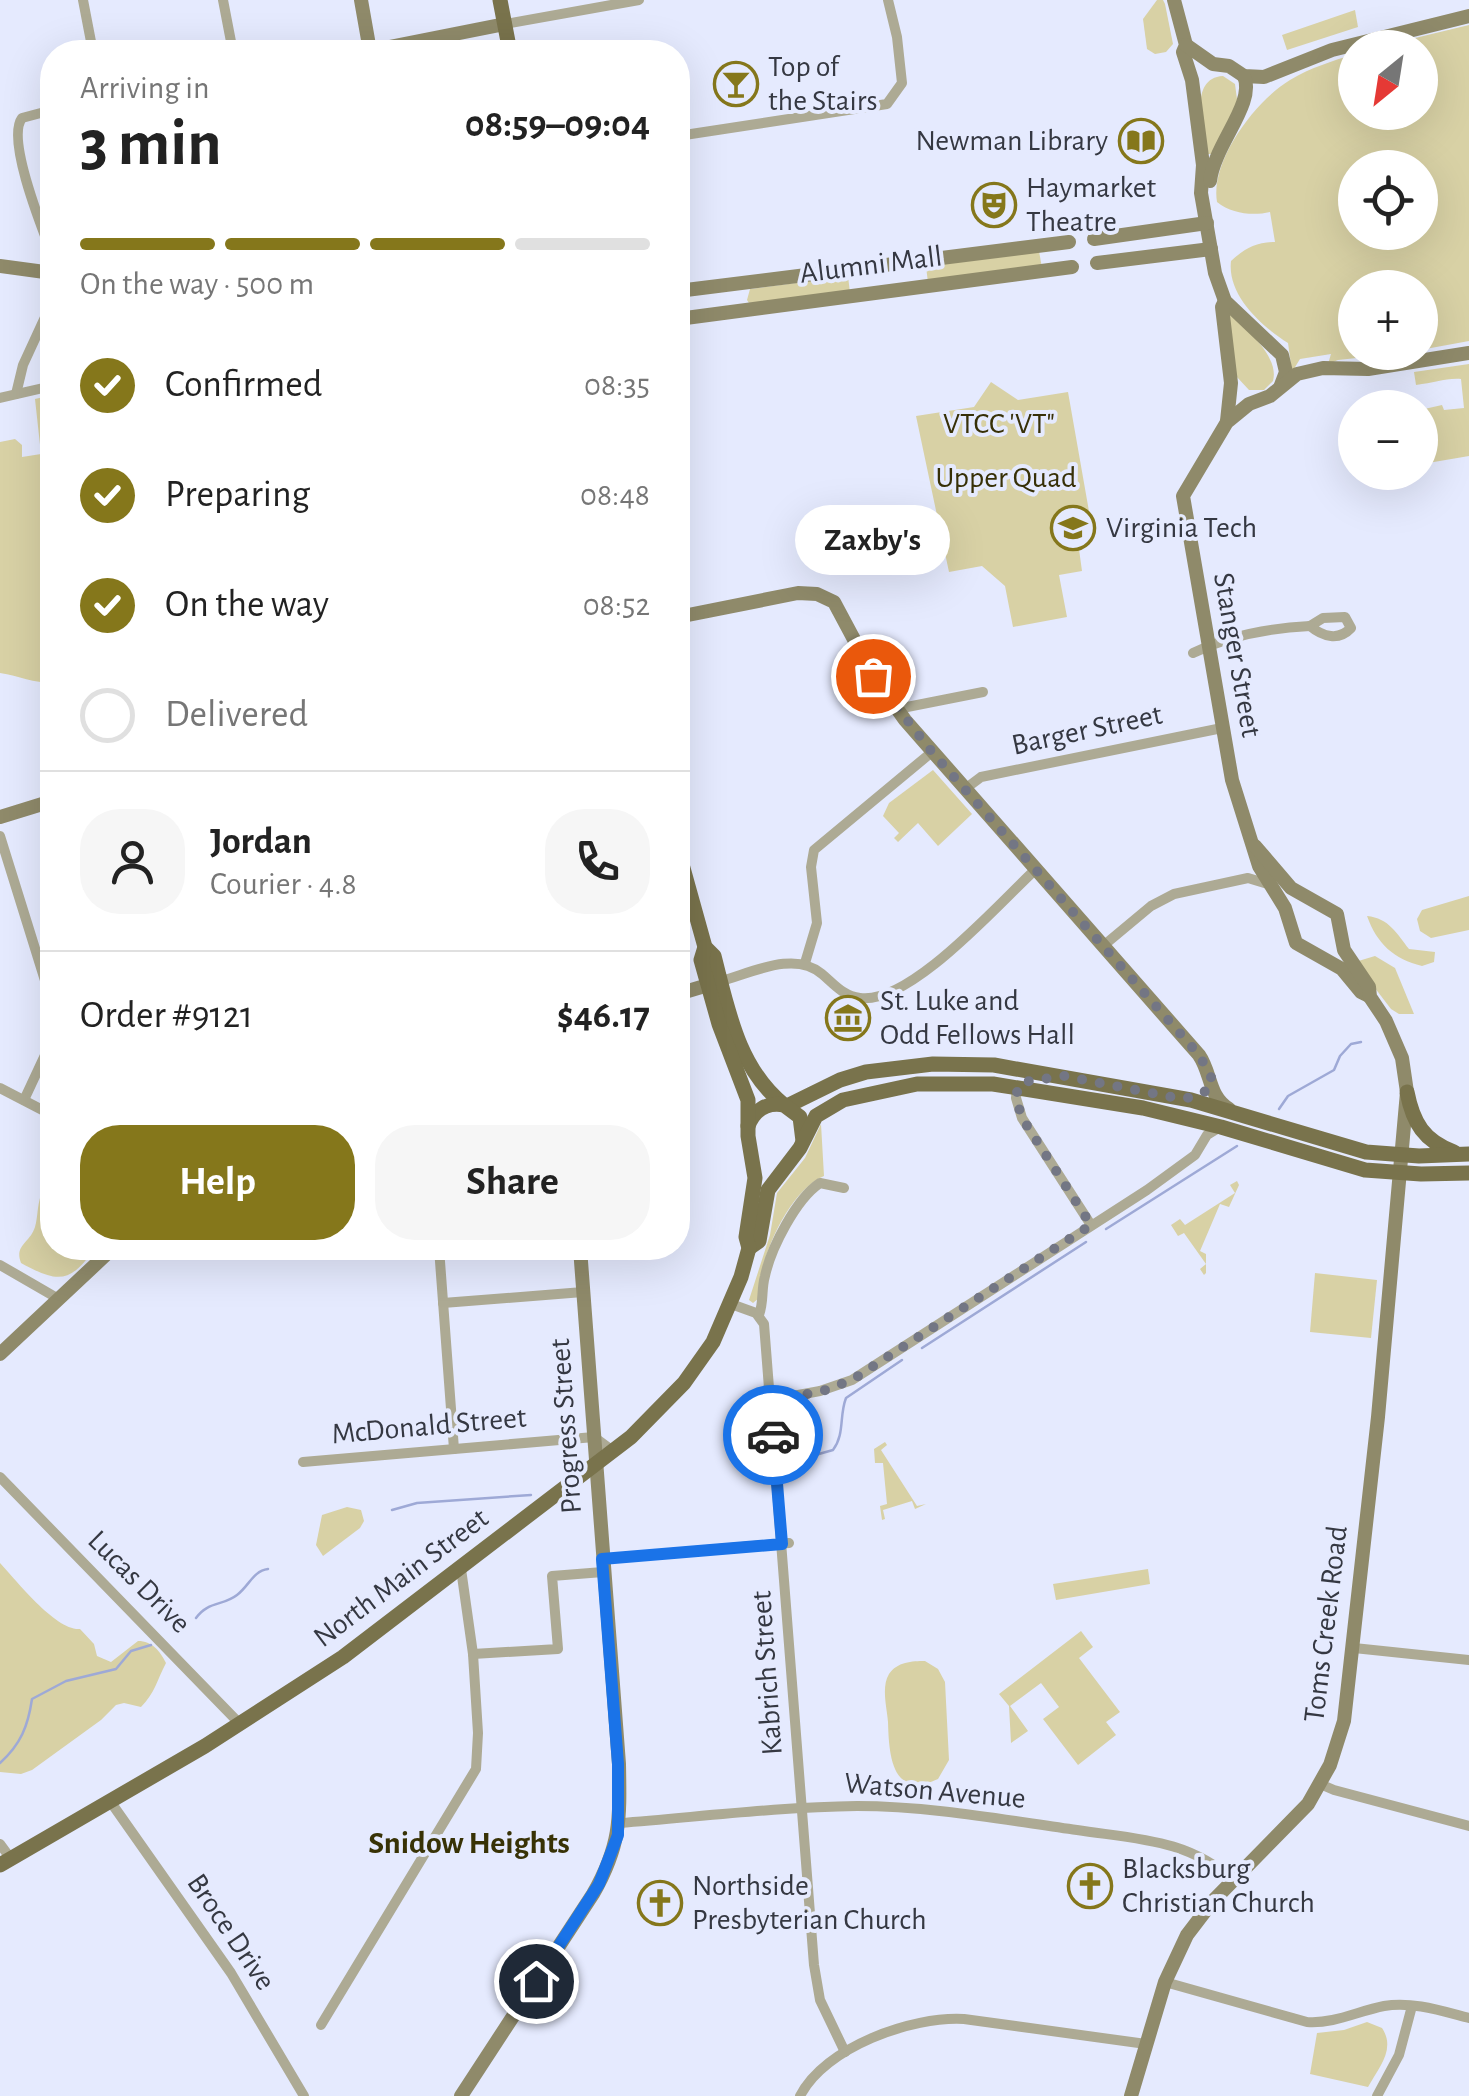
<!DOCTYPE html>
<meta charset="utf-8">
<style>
:root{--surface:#fff;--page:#f6f6f6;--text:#222;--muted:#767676;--line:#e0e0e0;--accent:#85771b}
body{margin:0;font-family:"Alegreya Sans",sans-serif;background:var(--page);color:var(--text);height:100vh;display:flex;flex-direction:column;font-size:38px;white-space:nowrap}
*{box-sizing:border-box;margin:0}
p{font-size:32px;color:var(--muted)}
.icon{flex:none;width:55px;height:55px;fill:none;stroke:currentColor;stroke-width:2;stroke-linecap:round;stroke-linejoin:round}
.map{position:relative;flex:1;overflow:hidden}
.sheet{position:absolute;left:40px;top:40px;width:650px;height:1220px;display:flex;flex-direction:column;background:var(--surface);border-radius:40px;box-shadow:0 10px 40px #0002}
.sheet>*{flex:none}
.needle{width:65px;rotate:210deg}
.buttons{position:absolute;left:1338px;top:30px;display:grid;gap:20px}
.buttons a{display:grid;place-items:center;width:100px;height:100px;border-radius:50%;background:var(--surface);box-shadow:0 10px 40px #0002;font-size:50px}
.pin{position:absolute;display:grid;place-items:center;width:85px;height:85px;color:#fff;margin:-42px;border:5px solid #fff;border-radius:50%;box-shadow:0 2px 10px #0007}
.courier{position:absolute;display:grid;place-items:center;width:100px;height:100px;margin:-50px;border:8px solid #1a73e8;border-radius:50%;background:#fff;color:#222;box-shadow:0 2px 12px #0007}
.bubble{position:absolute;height:70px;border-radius:35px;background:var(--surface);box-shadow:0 10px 40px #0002;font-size:32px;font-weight:700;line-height:70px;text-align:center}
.head em{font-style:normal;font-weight:700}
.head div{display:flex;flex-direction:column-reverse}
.head{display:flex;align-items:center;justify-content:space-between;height:170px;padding:0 40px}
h1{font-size:65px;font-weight:700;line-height:75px}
.bar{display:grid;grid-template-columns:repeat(4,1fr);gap:15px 10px;align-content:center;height:120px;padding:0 40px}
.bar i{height:12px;border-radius:8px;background:var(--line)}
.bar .active{background:var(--accent)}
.bar p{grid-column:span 4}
.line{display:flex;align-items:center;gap:25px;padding:0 40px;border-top:2px solid var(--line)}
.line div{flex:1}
.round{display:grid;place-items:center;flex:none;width:105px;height:105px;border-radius:40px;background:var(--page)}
ol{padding:0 40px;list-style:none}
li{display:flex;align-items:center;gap:30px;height:110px}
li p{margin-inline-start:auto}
li .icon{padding:10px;border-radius:50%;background:var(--accent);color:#fff;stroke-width:4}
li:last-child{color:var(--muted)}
li i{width:55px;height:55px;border:5px solid var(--line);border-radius:50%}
.primary-button{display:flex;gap:20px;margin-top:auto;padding:20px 40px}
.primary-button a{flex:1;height:115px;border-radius:40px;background:var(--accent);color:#fff;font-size:40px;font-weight:700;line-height:115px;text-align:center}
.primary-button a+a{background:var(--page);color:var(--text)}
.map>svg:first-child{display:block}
.green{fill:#d8d1a5;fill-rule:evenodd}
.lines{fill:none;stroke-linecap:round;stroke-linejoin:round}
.stream{stroke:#9ea9d6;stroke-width:2.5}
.street{stroke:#adaa94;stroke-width:10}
.secondary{stroke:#8f8a6a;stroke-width:14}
.primary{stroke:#79734c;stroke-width:15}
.done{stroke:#737684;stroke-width:10;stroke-dasharray:0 18}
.route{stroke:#1a73e8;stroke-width:12}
.labels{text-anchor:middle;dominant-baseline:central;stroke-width:8;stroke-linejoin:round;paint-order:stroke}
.poi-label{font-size:30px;fill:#353842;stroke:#e5eafe;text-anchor:start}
.street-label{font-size:30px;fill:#353842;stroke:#e5eafe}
.park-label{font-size:30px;fill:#373007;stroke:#e5eafe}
.neighbourhood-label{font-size:32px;font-weight:bold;fill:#383206;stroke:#e5eafe}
</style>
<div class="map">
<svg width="1469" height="2096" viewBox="0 0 1469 2096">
<rect width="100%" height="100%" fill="#e5eafe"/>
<!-- green -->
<g class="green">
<path d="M1157,0H1163L1165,4L1173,44L1166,52L1155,54L1147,49L1143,19Z"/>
<path d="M1355,10L1358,27L1287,50L1282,35Z"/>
<path d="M1469,25V341L1420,350V288H1355V352L1404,353L1338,360L1328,364L1331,354L1300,359L1292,372L1288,343C1261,326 1227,295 1231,261C1244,249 1256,242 1275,242L1270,212C1253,216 1232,214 1217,202C1210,161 1255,101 1290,80C1310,68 1332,61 1355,54V112H1420V48L1378,47ZM1355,168H1420V232H1355Z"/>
<path d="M1223,76L1235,84L1238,107L1212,154H1206C1203,130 1188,78 1223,76Z"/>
<path d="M1039,251L1042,268L928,283L926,266Z"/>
<path d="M848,276L850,293L749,303L747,300L750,289Z"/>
<path d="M1228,308C1243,328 1280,355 1273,381L1264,390H1249L1236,376Z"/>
<path d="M1469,364V456L1428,463L1420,410L1442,405L1444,410L1464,408L1461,379C1445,378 1434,383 1416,385L1414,372Z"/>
<path d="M991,382L1018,400L1068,392L1093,534L1089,535V540L1078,542L1082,571L1059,575L1067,617L1013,627L1005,586L982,566L949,572L916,416L974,407Z"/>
<path d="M52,395V683C34,683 19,676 0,673V442L15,439L22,445V457L41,454L35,399Z"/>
<path d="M933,770L972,814L938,846L918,823L898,842L894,838L899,833L883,816L889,803Z"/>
<path d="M1469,896V930L1431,938L1420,931L1417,919L1422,910Z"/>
<path d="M1367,916C1389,918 1397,934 1409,949L1435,952L1434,962L1422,966C1394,959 1377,944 1367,916Z"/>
<path d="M1375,956L1395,968L1414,1014H1399L1391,1009L1355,962Z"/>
<path d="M821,1124L824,1176C789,1190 757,1261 759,1298L753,1303L749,1300L770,1235L777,1193L805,1158Z"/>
<path d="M1237,1181L1239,1185L1229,1207L1220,1204L1200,1251L1206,1254V1273L1204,1275L1200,1269L1206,1264L1184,1233L1178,1236L1171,1225L1180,1219L1185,1225L1235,1193L1230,1185Z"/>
<path d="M51,1188L52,1248H95C70,1284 58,1283 21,1263C14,1245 30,1243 35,1227C38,1217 37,1206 41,1195Z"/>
<path d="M1315,1273L1377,1280L1371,1338L1310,1332Z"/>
<path d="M885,1442L887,1445L881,1450L917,1506L926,1504L915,1509L912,1501L883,1510L885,1519L882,1520L880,1506L887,1504L883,1463H875L874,1449Z"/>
<path d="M347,1507L361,1510L364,1521L360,1528L323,1556L316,1545L322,1515Z"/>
<path d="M0,1563C17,1581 56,1631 80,1629L94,1644L97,1656L111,1662L138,1641C152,1641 160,1651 166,1663C157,1680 155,1693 141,1707L124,1703L116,1705L101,1720L32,1770L21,1774L0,1772Z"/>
<path d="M1148,1569L1150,1584L1056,1600L1053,1584Z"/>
<path d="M1081,1631L1093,1647L1079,1658L1120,1712L1106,1722L1116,1735L1078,1765L1043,1719L1059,1707L1041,1683L1010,1706L1028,1731L1011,1743L1009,1706L999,1694Z"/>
<path d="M925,1661L938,1669L945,1682L949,1760L938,1779C891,1801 889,1753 888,1722C887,1708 881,1687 889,1674C897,1662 912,1661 925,1661Z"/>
<path d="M1367,2022L1382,2028C1396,2049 1379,2067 1368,2087L1310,2074L1317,2033L1344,2030Z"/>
</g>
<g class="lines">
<!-- stream -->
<g class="stream">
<path d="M1279,1109L1288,1096L1334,1070L1340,1056L1351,1044L1361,1042"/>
<path d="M1106,1229L1237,1146"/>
<path d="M922,1348L1086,1242"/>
<path d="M787,1463L833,1450C845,1434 839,1416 846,1398L902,1360"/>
<path d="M392,1510L417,1503L531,1495"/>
<path d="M196,1618C208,1601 223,1606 237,1595C249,1586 253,1571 268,1569"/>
<path d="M0,1763C21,1744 28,1726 32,1699L66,1681L116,1669L131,1651L151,1645"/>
</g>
<!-- street -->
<g class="street">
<path d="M83,0L93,52"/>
<path d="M223,0L233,52"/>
<path d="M505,24L639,0"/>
<path d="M52,110L22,118C6,139 42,228 52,254"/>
<path d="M678,136L887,104L902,83L897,37L888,0"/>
<path d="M16,394L23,365L52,302"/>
<path d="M0,398L52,386"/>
<path d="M1345,617L1351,628C1339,641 1323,637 1310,626L1323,618Z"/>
<path d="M1193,653C1228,636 1271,628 1310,626"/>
<path d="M897,709L983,692"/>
<path d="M965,789L981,777L1222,728"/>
<path d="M0,836L52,1003"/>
<path d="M1103,946L1151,906L1174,894L1248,878L1271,885"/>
<path d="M805,963L817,923L811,867L814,850L932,752"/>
<path d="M721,981C751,973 795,950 822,974C834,984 843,996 860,998C910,1005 999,903 1035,870"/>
<path d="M1017,1087L1016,1098L1022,1118L1091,1225"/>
<path d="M0,1088L52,1115"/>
<path d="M24,1100L52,1040"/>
<path d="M439,1248L454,1449"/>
<path d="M0,1265L57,1298"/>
<path d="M443,1303L583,1292"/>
<path d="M731,1304L756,1313L764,1324L814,1965L820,2000L845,2052"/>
<path d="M759,1315C764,1302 761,1290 765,1276C771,1248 796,1199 820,1183L844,1188"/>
<path d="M771,1400L820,1391L852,1380L1147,1190L1195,1155L1207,1135L1220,1127"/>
<path d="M303,1462L594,1437L613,1451"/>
<path d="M0,1477L240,1724"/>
<path d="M602,1559L789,1543"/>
<path d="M1354,1648L1469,1660"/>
<path d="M473,1654L558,1649L552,1576L603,1572"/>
<path d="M1320,1784L1334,1790L1469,1826"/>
<path d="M110,1801L231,1973L304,2096"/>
<path d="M620,1823C698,1817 778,1807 857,1806C930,1806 1005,1820 1077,1830C1136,1839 1189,1839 1234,1881"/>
<path d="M0,1844L11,1859"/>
<path d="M1165,1982L1307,2022C1334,2024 1358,2011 1384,2006C1412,2001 1442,2011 1469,2018"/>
<path d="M321,2025L476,1769L478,1733L473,1654L461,1569"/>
<path d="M800,2096C825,2047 912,2016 964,2019L1146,2044"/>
<path d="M1377,2096L1399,2055L1412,2006"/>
</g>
<!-- secondary -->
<g class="secondary">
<path d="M361,0L370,51"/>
<path d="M1174,0L1186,45L1183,52L1192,80L1203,165L1201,193L1215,273L1225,301L1282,355L1286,372L1281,385"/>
<path d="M1186,45L1213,64L1229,66L1244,76L1264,77L1332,50L1469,16"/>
<path d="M364,52L505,24"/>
<path d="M1210,181C1214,145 1256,103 1244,76"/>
<path d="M1094,239L1207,223"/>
<path d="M1097,263L1211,249"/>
<path d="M0,266L52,273"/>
<path d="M678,291L1069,242"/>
<path d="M1225,301L1222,307L1231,383L1227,421"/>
<path d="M678,319L1072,267"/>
<path d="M678,617L798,593L817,594L834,602L873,675L905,720L1199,1055C1212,1074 1208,1096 1229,1109"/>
<path d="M0,817L52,801"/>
<path d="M678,994L708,985"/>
<path d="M1369,996L1361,992L1342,969L1296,943L1285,908L1259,866L1232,780L1183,496L1227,422L1249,404L1270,396L1297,374L1323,368L1368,369L1469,353"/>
<path d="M0,1354L113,1248"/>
<path d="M461,2096L593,1894C621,1845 620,1819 619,1764L580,1248"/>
<path d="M1131,2096L1165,1982L1187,1935L1213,1901L1308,1804L1330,1765L1344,1721L1378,1417L1407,1092L1402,1058L1386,1021L1370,997L1369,987L1344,950L1337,914L1291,888L1255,846"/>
</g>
<!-- primary -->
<g class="primary">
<path d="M500,0L510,52"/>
<path d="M678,850L705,947L714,956C728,1010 738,1068 784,1105"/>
<path d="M1407,1092C1413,1123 1424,1141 1454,1152"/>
<path d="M787,1106L840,1080L866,1072L933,1064L994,1065L1191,1100L1366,1152L1419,1156L1469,1154"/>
<path d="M748,1126C754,1110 767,1102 784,1105L800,1117L803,1141"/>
<path d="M749,1248L759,1241L768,1190L800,1148L816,1116L843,1100L917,1084H993L1143,1108L1221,1127L1365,1170L1421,1174L1469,1173"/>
<path d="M0,1865L205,1746L343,1657L631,1437L684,1383L713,1342L741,1277L749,1248L746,1237L755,1178L748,1136V1100L719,1024L701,960L705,947"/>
</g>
</g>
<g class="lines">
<!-- done -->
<path class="done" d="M773,1435L771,1400L820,1392L852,1380L1091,1225L1022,1118L1016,1098L1018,1087L1023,1082L1064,1076L1182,1099L1197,1096L1211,1088V1076L1199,1055L932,752L873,676"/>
<!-- route -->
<path class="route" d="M536,1981L599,1884L618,1835V1764L602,1559L782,1544L773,1435"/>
</g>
<!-- icons -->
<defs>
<symbol id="bar-ring" viewBox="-11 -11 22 22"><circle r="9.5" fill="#e5eafe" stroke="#85771b" stroke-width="1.5"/><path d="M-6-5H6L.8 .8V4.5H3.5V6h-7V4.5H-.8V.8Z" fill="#85771b"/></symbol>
<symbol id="library-ring" viewBox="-11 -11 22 22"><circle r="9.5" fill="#e5eafe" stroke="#85771b" stroke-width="1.5"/><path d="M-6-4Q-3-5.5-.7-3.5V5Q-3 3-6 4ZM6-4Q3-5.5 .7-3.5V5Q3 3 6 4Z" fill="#85771b"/></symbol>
<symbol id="theatre-ring" viewBox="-11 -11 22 22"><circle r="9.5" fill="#e5eafe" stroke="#85771b" stroke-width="1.5"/><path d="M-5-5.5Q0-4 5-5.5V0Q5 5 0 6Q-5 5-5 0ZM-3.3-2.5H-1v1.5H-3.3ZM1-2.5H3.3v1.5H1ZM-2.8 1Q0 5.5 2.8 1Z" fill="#85771b"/></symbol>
<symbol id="university-ring" viewBox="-11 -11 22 22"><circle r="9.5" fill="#e5eafe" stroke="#85771b" stroke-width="1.5"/><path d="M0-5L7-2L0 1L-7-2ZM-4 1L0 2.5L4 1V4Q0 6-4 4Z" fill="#85771b"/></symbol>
<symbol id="museum-ring" viewBox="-11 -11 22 22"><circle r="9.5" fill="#e5eafe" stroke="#85771b" stroke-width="1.5"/><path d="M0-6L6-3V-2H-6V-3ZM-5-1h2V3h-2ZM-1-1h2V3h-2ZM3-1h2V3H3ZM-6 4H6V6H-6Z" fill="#85771b"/></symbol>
<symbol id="church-ring" viewBox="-11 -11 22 22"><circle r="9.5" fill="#e5eafe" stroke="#85771b" stroke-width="1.5"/><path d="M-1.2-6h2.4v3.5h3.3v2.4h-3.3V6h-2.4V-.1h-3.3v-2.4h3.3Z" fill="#85771b"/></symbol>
</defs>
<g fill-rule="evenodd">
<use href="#bar-ring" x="711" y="59" width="50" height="50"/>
<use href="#library-ring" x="1116" y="116" width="50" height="50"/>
<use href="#theatre-ring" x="969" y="180" width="50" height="50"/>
<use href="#university-ring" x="1048" y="503" width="50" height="50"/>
<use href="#museum-ring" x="823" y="993" width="50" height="50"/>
<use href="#church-ring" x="1065" y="1861" width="50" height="50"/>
<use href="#church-ring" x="635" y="1878" width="50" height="50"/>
</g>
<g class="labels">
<!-- poi labels -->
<g class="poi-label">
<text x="768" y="67">Top of<tspan x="768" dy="34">the Stairs</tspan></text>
<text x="1108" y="141" text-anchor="end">Newman Library</text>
<text x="1026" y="188">Haymarket<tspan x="1026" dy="34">Theatre</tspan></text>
<text x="1106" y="528">Virginia Tech</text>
<text x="880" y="1001">St. Luke and<tspan x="880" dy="34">Odd Fellows Hall</tspan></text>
<text x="1122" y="1869">Blacksburg<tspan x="1122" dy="34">Christian Church</tspan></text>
<text x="692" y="1886">Northside<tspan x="692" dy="34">Presbyterian Church</tspan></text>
</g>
<!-- street labels -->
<g class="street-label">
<text transform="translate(871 265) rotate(-7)">Alumni Mall</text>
<text transform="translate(1237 655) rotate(80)">Stanger Street</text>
<text transform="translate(1087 730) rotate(-12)">Barger Street</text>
<text transform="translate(429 1426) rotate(-5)">McDonald Street</text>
<text transform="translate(566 1426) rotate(-94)">Progress Street</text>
<text transform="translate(401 1578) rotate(-37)">North Main Street</text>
<text transform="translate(139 1582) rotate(45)">Lucas Drive</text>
<text transform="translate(1326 1624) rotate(-83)">Toms Creek Road</text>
<text transform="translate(767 1673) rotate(-94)">Kabrich Street</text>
<text transform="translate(935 1791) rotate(5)">Watson Avenue</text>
<text transform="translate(231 1932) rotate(56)">Broce Drive</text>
</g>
<!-- park labels -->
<g class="park-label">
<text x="999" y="424">VTCC 'VT"</text>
<text x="1006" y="478">Upper Quad</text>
</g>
<!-- neighbourhood labels -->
<g class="neighbourhood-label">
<text x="469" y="1843">Snidow Heights</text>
</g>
</g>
</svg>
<div class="buttons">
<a><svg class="needle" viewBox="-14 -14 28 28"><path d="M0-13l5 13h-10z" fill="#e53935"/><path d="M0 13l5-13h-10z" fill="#767676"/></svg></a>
<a><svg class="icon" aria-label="locate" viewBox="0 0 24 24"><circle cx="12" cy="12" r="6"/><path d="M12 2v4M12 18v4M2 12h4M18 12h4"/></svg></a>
<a>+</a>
<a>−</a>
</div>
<div class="pin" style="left:873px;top:676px;background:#ea580c"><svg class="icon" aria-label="bag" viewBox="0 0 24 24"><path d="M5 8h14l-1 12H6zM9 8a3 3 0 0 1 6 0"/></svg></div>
<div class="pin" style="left:536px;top:1981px;background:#1f2937"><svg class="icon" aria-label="home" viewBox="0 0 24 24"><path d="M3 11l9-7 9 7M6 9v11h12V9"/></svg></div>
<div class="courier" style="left:773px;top:1435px"><svg class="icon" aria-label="car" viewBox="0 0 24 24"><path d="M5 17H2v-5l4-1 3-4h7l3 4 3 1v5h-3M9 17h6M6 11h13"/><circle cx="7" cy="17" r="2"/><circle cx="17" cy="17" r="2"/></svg></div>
<div class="bubble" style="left:795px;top:505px;width:155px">Zaxby's</div>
<section class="sheet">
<div class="head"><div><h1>3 min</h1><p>Arriving in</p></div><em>08:59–09:04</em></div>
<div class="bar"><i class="active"></i><i class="active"></i><i class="active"></i><i></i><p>On the way · 500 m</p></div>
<ol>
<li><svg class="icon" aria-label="check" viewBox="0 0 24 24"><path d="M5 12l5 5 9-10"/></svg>Confirmed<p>08:35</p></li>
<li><svg class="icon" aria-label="check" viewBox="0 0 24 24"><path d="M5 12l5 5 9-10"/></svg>Preparing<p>08:48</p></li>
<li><svg class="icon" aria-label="check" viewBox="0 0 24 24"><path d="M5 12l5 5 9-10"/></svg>On the way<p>08:52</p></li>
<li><i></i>Delivered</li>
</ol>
<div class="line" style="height:180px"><a class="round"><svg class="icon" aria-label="person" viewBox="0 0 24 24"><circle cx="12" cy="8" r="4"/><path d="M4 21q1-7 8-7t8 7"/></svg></a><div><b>Jordan</b><p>Courier · 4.8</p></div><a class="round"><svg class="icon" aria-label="phone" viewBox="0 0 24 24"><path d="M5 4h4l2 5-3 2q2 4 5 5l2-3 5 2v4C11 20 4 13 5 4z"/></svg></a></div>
<div class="line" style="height:130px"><div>Order #9121</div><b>$46.17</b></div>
<div class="primary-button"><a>Help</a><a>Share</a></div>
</section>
</div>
